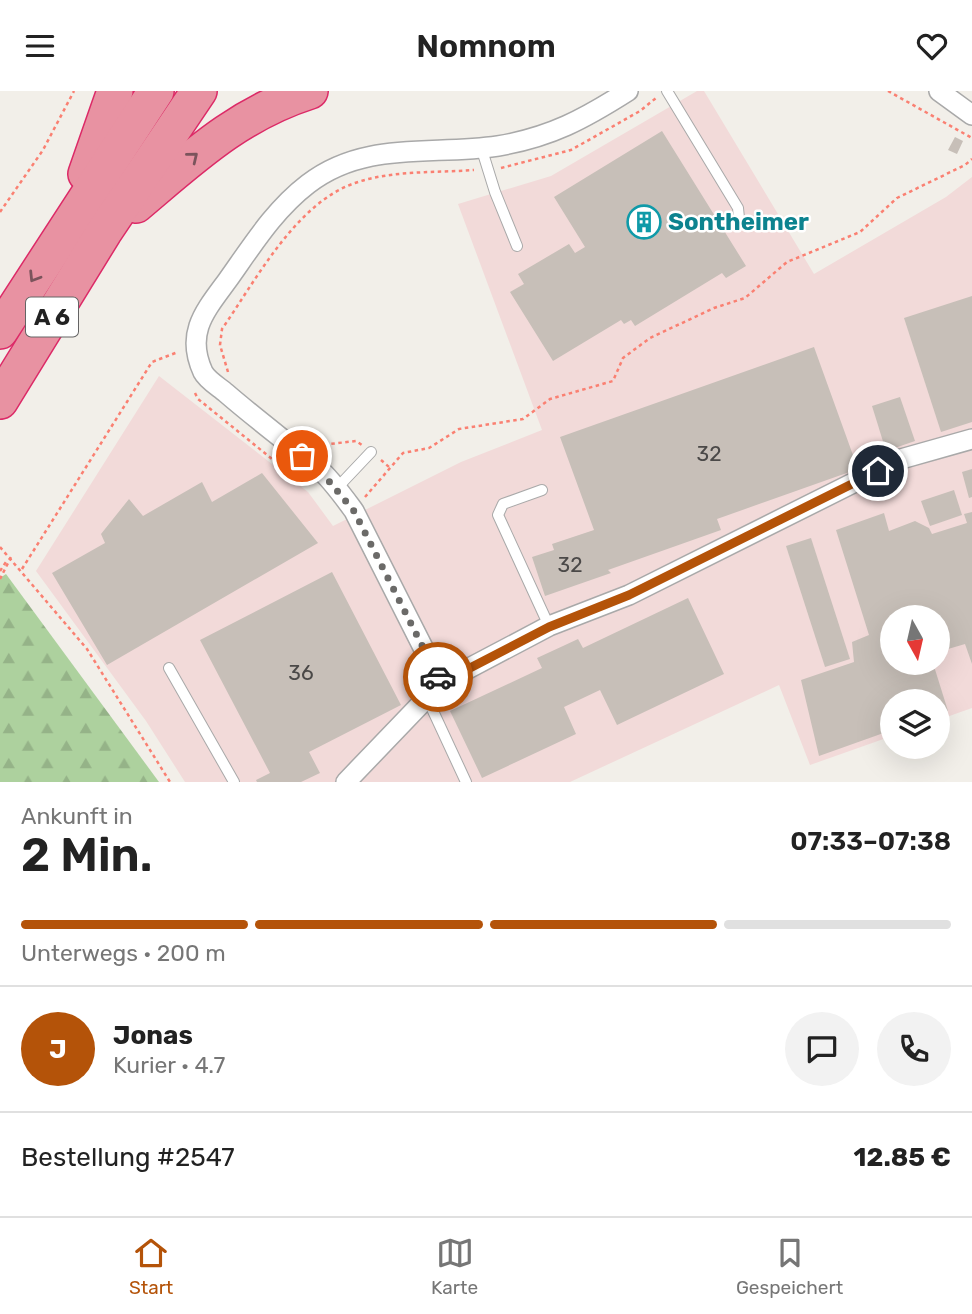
<!DOCTYPE html>
<html lang="de">
<meta charset="utf-8">
<style>
:root{--surface:#fff;--page:#f2f2f2;--text:#222;--muted:#767676;--line:#e0e0e0;--accent:#b45309}
body{margin:0;font-family:Rubik,sans-serif;background:var(--page);color:var(--text);height:100vh;display:flex;flex-direction:column;font-size:26px;white-space:nowrap}
*{box-sizing:border-box;margin:0}
p{font-size:23px;color:var(--muted)}
.icon{flex:none;width:38px;height:38px;fill:none;stroke:currentColor;stroke-width:2;stroke-linecap:round;stroke-linejoin:round}
.map{position:relative;height:691px;overflow:hidden}
.panel{display:flex;flex-direction:column;background:var(--surface);flex:1}
.panel>*{flex:none}
.needle{width:46px;rotate:172deg}
.tools{position:absolute;left:880px;top:514px;display:grid;gap:14px}
.tools a{display:grid;place-items:center;width:70px;height:70px;border-radius:50%;background:var(--surface);box-shadow:0 7px 28px #0002;font-size:35px}
.pin{position:absolute;display:grid;place-items:center;width:60px;height:60px;color:#fff;margin:-30px;border:4px solid #fff;border-radius:50%;box-shadow:0 2px 7px #0007}
.courier{position:absolute;display:grid;place-items:center;width:70px;height:70px;margin:-35px;border:5px solid #b45309;border-radius:50%;background:#fff;color:#222;box-shadow:0 2px 9px #0007}
.headline em{font-style:normal;font-weight:600}
.headline div{display:flex;flex-direction:column-reverse}
.headline{display:flex;align-items:center;justify-content:space-between;height:119px;padding:0 21px}
h1{font-size:46px;font-weight:600;line-height:52px}
.bar{display:grid;grid-template-columns:repeat(4,1fr);gap:10px 7px;align-content:center;height:84px;padding:0 21px}
.bar i{height:9px;border-radius:5px;background:var(--line)}
.bar .active{background:var(--accent)}
.bar p{grid-column:span 4}
.line{display:flex;align-items:center;gap:18px;padding:0 21px;border-top:2px solid var(--line)}
.line div{flex:1}
.round{display:grid;place-items:center;flex:none;width:74px;height:74px;border-radius:37px;background:var(--page)}
header{display:flex;justify-content:space-between;align-items:center;height:91px;padding:0 21px;background:var(--surface);font-size:32px;font-weight:600}
.tabs{display:flex;justify-content:space-around;align-items:center;height:98px;border-top:2px solid var(--line);background:var(--surface);font-size:19px;color:var(--muted)}
.tabs a{display:grid;justify-items:center;gap:4px}
.tabs .active{color:var(--accent)}
.map>svg:first-child{display:block}
.commercial{fill:#f2dad9;fill-rule:evenodd}
.forest{fill:url(#forest-firs)}
.building{fill:#c7bfb8}
.lines{fill:none;stroke-linecap:round;stroke-linejoin:round}
.lane-casing{stroke:#a9a9a9;stroke-width:12}
.street-casing{stroke:#a9a9a9;stroke-width:22}
.highway-casing{stroke:#dc2a67;stroke-width:38}
.path{stroke:#fa8072;stroke-width:2.5;stroke-dasharray:3.5 3.5;stroke-linecap:butt}
.lane{stroke:#fff;stroke-width:10}
.street{stroke:#fff;stroke-width:19}
.highway{stroke:#e892a2;stroke-width:35}
.oneway{stroke:#7b545c}
.done{stroke:#6b6a68;stroke-width:7;stroke-dasharray:0 12.6}
.route{stroke:#b45309;stroke-width:9}
.labels{text-anchor:middle;dominant-baseline:central;stroke-width:5;stroke-linejoin:round;paint-order:stroke}
.number-label{font-size:21px;fill:#4b4948}
.shield{fill:#fff;stroke:#646464;stroke-width:2}
.shield-label{font-size:23px;font-weight:bold;fill:#222}
.culture-label{font-size:24px;font-weight:bold;fill:#0d838f;stroke:#fff;text-anchor:start}
</style>
<header><svg class="icon" aria-label="menu" viewBox="0 0 24 24"><path d="M4 6h16M4 12h16M4 18h16"/></svg>Nomnom<svg class="icon" aria-label="heart" viewBox="0 0 24 24"><path d="M12 20l-8-8c-3-5 5-10 8-4 3-6 11-1 8 4z"/></svg></header>
<div class="map">
<svg width="972" height="691" viewBox="0 0 972 691">
<defs>
<pattern id="forest-firs" width="22" height="20" patternUnits="userSpaceOnUse" patternTransform="scale(1.75)"><rect width="22" height="20" fill="#add19e"/><path d="M5 1l3.5 6h-7zM16 11l3.5 6h-7z" fill="#95b388"/></pattern>
</defs>
<rect width="100%" height="100%" fill="#f2efe9"/>
<!-- commercial -->
<path class="commercial" d="M697,0H704L814,183L946,106L972,86V617L938,629V611H892V645L810,674L779,594L570,691H185L146,630L36,480L159,285L308,401L333,435L461,371L542,339L458,113L551,85ZM892,527H938V572H892Z"/>
<!-- forest -->
<path class="forest" d="M6,483L159,691H0V487Z"/>
<!-- building -->
<g class="building">
<path d="M662,40L746,175L726,187L722,182L635,235L631,229L624,233L621,229L553,270L510,201L524,193L518,183L569,153L575,162L585,156L554,106Z"/>
<path d="M955,46L963,50L957,63L948,59Z"/>
<path d="M972,205V331L941,341L904,227Z"/>
<path d="M814,256L858,378L717,428L721,439L608,479L611,482L545,505L532,466L554,459L552,453L594,439L560,346Z"/>
<path d="M900,306L915,350L886,360L872,315Z"/>
<path d="M972,378V406L969,407L962,381Z"/>
<path d="M262,382L318,452L107,574L52,482L105,452L101,443L129,408L143,425L202,391L212,411Z"/>
<path d="M954,399L962,424L930,435L921,410Z"/>
<path d="M972,421V573L965,553L938,561V527H892V572H933L948,620L938,623V611H892V639L819,665L801,589L854,571L852,551L869,544L836,439L884,422L889,440L915,430L929,437L932,443L967,432L964,423Z"/>
<path d="M811,447L850,568L825,576L786,455Z"/>
<path d="M332,481L401,614L309,661L320,682L301,691H257L256,689L270,682L200,549Z"/>
<path d="M688,507L724,583L617,634L600,599L564,616L576,643L482,687L450,620L542,577L537,567L563,555L578,548L583,557Z"/>
</g>
<g class="lines">
<defs>
<g id="lane">
<path d="M667,0L738,117L739,127"/>
<path d="M481,56L495,101L517,155"/>
<path d="M337,397L371,361"/>
<path d="M542,399L503,413L498,424L549,535"/>
<path d="M169,577L234,691"/>
<path d="M427,607L466,691"/>
</g>
<g id="street">
<path d="M939,0L972,24"/>
<path d="M441,592L354,420C343,405 331,388 317,376C287,351 256,328 226,302C219,296 207,289 203,281C185,242 205,220 227,190C252,155 274,119 308,93C365,49 432,65 498,55C551,46 584,28 628,0"/>
<path d="M346,691L441,592L549,535L629,504L901,368L972,348"/>
</g>
<g id="highway">
<path d="M86,83L115,0"/>
<path d="M136,114C193,66 238,23 310,0"/>
<path d="M0,240L156,0"/>
<path d="M0,310L104,141L199,0"/>
</g>
</defs>
<!-- lane casing -->
<use href="#lane" class="lane-casing"/>
<!-- street casing -->
<use href="#street" class="street-casing"/>
<!-- highway casing -->
<use href="#highway" class="highway-casing"/>
<!-- path -->
<g class="path">
<path d="M888,0L972,47"/>
<path d="M501,77L571,59L640,20L656,7"/>
<path d="M0,121L43,59L74,0"/>
<path d="M228,281L220,254L222,238C256,189 296,112 355,92C392,79 435,82 474,79"/>
<path d="M195,302L198,308L298,389L302,386"/>
<path d="M318,352L321,354L356,350L362,354"/>
<path d="M381,369L389,376"/>
<path d="M365,406L403,362L429,357L459,338L523,328L550,308L613,290L623,267L650,247L714,217L745,207L787,171L860,141L897,107L965,74L972,68"/>
<path d="M0,456L87,558L170,691"/>
<path d="M22,478L152,271L178,261"/>
<path d="M0,480L6,471"/>
<path d="M0,488L11,466"/>
</g>
<!-- lane -->
<use href="#lane" class="lane"/>
<!-- street -->
<use href="#street" class="street"/>
<!-- highway -->
<use href="#highway" class="highway"/>
</g>
<!-- one-way arrows -->
<defs><path id="oneway-chevron" d="M-2-3.5L2.5 0L-2 3.5" fill="none" stroke-width="1.6" stroke-linecap="round" stroke-linejoin="round" transform="scale(1.75)"/></defs>
<g class="oneway">
<use href="#oneway-chevron" transform="translate(193 66) rotate(-39)"/>
<use href="#oneway-chevron" transform="translate(34 186) rotate(122)"/>
</g>
<g class="lines">
<!-- done -->
<path class="done" d="M302,365L318,377L354,420L438,586"/>
<!-- route -->
<path class="route" d="M438,586L441,592L549,536L629,504L878,380"/>
</g>
<!-- icons -->
<defs>
<symbol id="building-ring" viewBox="-11 -11 22 22"><circle r="9.5" fill="#fff" stroke="#0f9aa8" stroke-width="1.5"/><path d="M-4-6H4V6H1V3H-1V6H-4ZM-2.5-4.3h1.7v1.8h-1.7ZM.8-4.3h1.7v1.8H.8ZM-2.5-1h1.7V.8h-1.7ZM.8-1h1.7V.8H.8Z" fill="#0f9aa8"/></symbol>
</defs>
<g fill-rule="evenodd">
<use href="#building-ring" x="625" y="112" width="38" height="38"/>
</g>
<g class="labels">
<!-- number labels -->
<g class="number-label">
<text x="709" y="362">32</text>
<text x="570" y="473">32</text>
<text x="301" y="581">36</text>
</g>
<!-- shield labels -->
<rect class="shield" x="26" y="206.5" width="52" height="39" rx="5"/>
<g class="shield-label">
<text x="52" y="226">A 6</text>
</g>
<!-- culture labels -->
<g class="culture-label">
<text x="668" y="131">Sontheimer</text>
</g>
</g>
</svg>
<div class="tools">
<a><svg class="needle" viewBox="-14 -14 28 28"><path d="M0-13l5 13h-10z" fill="#e53935"/><path d="M0 13l5-13h-10z" fill="#767676"/></svg></a>
<a><svg class="icon" aria-label="layers" viewBox="0 0 24 24"><path d="M12 4l9 5-9 5-9-5zM3 14l9 5 9-5"/></svg></a>
</div>
<div class="pin" style="left:302px;top:365px;background:#ea580c"><svg class="icon" aria-label="bag" viewBox="0 0 24 24"><path d="M5 8h14l-1 12H6zM9 8a3 3 0 0 1 6 0"/></svg></div>
<div class="pin" style="left:878px;top:380px;background:#1f2937"><svg class="icon" aria-label="home" viewBox="0 0 24 24"><path d="M3 11l9-7 9 7M6 9v11h12V9"/></svg></div>
<div class="courier" style="left:438px;top:586px"><svg class="icon" aria-label="car" viewBox="0 0 24 24"><path d="M5 17H2v-5l4-1 3-4h7l3 4 3 1v5h-3M9 17h6M6 11h13"/><circle cx="7" cy="17" r="2"/><circle cx="17" cy="17" r="2"/></svg></div>
</div>
<section class="panel">
<div class="headline"><div><h1>2 Min.</h1><p>Ankunft in</p></div><em>07:33–07:38</em></div>
<div class="bar"><i class="active"></i><i class="active"></i><i class="active"></i><i></i><p>Unterwegs · 200 m</p></div>
<div class="line" style="height:126px"><b class="round" style="background:var(--accent);color:#fff">J</b><div><b>Jonas</b><p>Kurier · 4.7</p></div><a class="round"><svg class="icon" aria-label="chat" viewBox="0 0 24 24"><path d="M4 5h16v11H9l-5 4z"/></svg></a><a class="round"><svg class="icon" aria-label="phone" viewBox="0 0 24 24"><path d="M5 4h4l2 5-3 2q2 4 5 5l2-3 5 2v4C11 20 4 13 5 4z"/></svg></a></div>
<div class="line" style="height:91px"><div>Bestellung #2547</div><b>12.85 €</b></div>
</section>
<nav class="tabs">
<a class="active"><svg class="icon" aria-label="home" viewBox="0 0 24 24"><path d="M3 11l9-7 9 7M6 9v11h12V9"/></svg>Start</a>
<a><svg class="icon" aria-label="map" viewBox="0 0 24 24"><path d="M3 6l6-2 6 2 6-2v14l-6 2-6-2-6 2zM9 4v14M15 6v14"/></svg>Karte</a>
<a><svg class="icon" aria-label="saved" viewBox="0 0 24 24"><path d="M7 4h10v16l-5-4-5 4z"/></svg>Gespeichert</a>
</nav>
